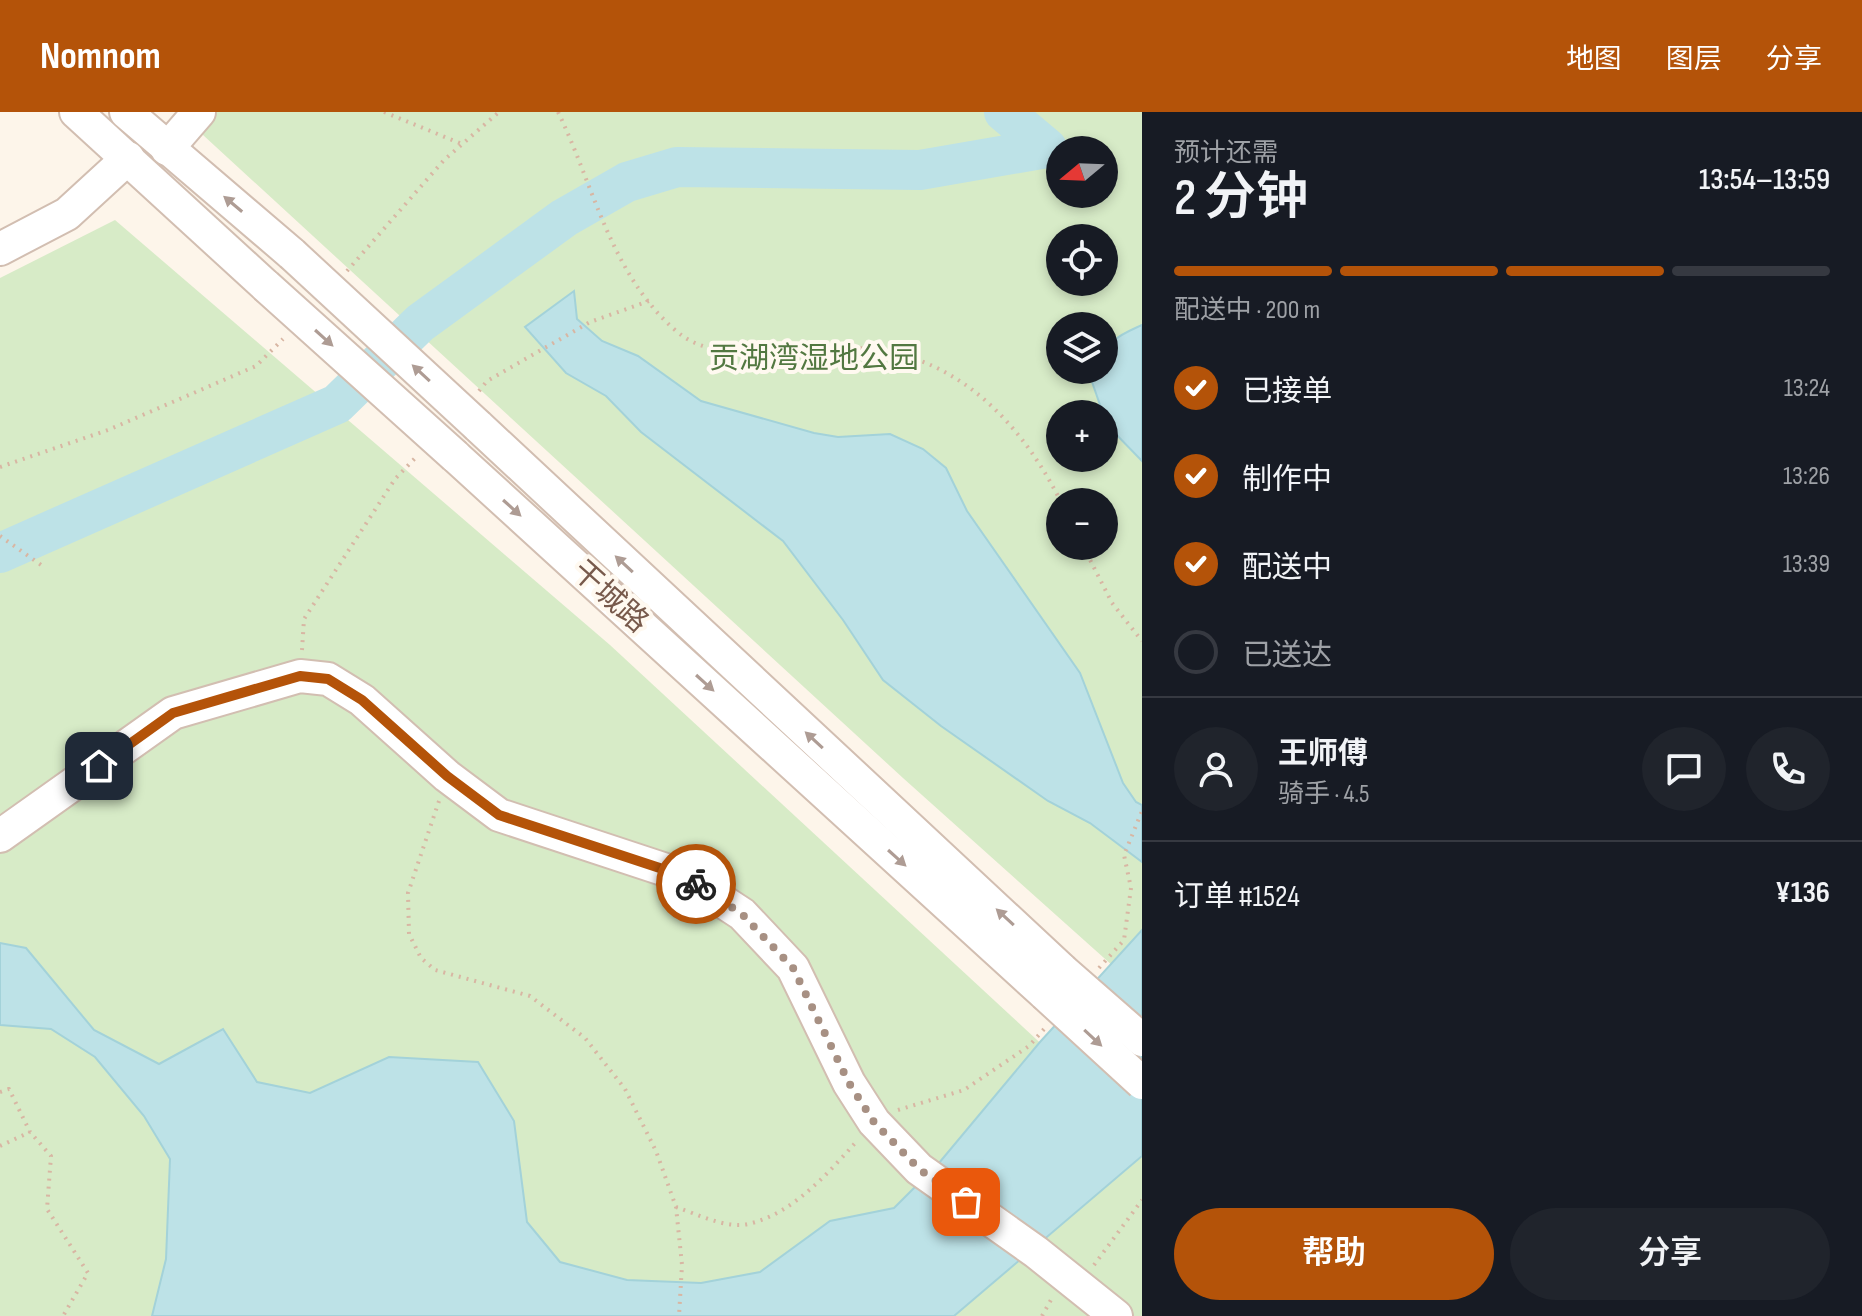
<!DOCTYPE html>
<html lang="zh">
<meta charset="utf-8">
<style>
:root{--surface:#171b24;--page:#20242c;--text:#f1f3f6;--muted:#9ea1a6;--line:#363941;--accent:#b45309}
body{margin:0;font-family:"Sofia Sans Condensed","Noto Sans SC",sans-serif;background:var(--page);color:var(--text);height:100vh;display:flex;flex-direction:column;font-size:30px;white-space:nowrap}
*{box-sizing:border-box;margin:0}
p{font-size:26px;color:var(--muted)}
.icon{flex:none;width:44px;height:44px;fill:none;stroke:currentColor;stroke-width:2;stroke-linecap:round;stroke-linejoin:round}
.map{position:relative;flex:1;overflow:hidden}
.panel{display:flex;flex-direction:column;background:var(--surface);width:720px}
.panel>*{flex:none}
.needle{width:52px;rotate:251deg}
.controls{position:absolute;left:1046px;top:24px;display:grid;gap:16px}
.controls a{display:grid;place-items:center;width:72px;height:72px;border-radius:50%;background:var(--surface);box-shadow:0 4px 12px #0003;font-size:40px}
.pin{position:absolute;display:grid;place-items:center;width:68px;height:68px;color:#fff;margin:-34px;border-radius:16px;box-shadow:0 4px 12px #0006}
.courier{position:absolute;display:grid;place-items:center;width:80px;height:80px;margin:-40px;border:6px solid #b45309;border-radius:50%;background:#fff;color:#222;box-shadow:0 2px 10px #0007}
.headline em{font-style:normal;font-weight:600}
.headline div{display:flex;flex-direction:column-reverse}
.headline{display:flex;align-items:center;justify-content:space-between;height:136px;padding:0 32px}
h1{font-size:52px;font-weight:600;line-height:60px}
.bar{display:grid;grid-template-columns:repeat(4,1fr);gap:12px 8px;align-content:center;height:96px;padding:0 32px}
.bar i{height:10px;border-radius:6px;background:var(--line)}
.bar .selected{background:var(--accent)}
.bar p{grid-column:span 4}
.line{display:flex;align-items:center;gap:20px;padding:0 32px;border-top:2px solid var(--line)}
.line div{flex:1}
.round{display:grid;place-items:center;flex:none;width:84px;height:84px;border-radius:42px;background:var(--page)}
ol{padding:0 32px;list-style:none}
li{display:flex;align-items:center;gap:24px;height:88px}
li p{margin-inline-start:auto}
li .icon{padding:8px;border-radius:50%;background:var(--accent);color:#fff;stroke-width:4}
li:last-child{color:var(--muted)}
li i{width:44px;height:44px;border:4px solid var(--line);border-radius:50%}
.button{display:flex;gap:16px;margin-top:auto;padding:16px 32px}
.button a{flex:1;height:92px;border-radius:48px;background:var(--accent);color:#fff;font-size:32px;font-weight:600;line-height:92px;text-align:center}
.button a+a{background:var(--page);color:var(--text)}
header{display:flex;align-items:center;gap:48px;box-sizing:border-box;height:112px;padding:0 40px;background:var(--accent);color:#fff}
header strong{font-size:38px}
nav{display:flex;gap:44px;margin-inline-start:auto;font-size:28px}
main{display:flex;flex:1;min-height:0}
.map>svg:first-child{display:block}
.green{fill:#d7ebc7;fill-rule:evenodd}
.water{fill:#bde2e7;stroke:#a3d2d9;stroke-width:2}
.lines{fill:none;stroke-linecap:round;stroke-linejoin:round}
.river{stroke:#bde2e7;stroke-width:40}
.minor-casing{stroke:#d2beb1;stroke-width:36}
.path{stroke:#d8b6a3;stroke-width:4;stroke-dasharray:2 6;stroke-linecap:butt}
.minor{stroke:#fff;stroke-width:32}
.minor-bridge-casing{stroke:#d2beb1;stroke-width:36;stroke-linecap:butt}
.minor-bridge{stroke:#fff;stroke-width:32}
.oneway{fill:#ae9c94}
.done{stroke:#a79083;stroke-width:8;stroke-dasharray:0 14.4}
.route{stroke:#b45309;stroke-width:10}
.labels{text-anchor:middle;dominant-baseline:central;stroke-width:8;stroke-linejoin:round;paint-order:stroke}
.park-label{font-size:30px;fill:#527841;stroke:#fff9f0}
.street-label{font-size:30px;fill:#785a4c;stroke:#fff9f0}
</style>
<header>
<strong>Nomnom</strong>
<nav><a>地图</a><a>图层</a><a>分享</a></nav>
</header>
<main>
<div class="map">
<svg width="1142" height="1204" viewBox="0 0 1142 1204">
<rect width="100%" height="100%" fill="#fdf5ea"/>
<!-- green -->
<g class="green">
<path d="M178,0H1142V880L903,666ZM1060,38H1104V82H1060ZM1060,126H1104V170H1060ZM1060,214H1104V258H1060ZM1060,302H1104V346H1060ZM1060,390H1104V434H1060Z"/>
<path d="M115,108L610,533L1142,1025V1204H0V166Z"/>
</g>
<!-- water -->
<g class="water">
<path d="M574,179L577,207L602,229L638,244L701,289L814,321L838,325L890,322L923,337L946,356L967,399L1080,561L1123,671L1136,690L1142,693V750L1090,711L1048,689L941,614L883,568L843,508L783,429L641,320L606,284L566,261L525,215Z"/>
<path d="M1142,213V349L1107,313L1091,267L1096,258H1104C1104,228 1118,224 1142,213Z"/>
<path d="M1142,818V1044L954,1204H152L166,1147L170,1047L144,1004L95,945L51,917L0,913V831L26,836L94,918L159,952L223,917L257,970L310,981L389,945L478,950L514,1009L527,1110L560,1150L627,1168L701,1171L760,1160L830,1109L894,1096L939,1051L1040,930Z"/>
</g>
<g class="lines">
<!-- river -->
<path class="river" d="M0,441L337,292L420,211L564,106L627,70L677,55L920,58L1047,36L1004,0"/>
<defs>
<g id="minor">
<path d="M76,0L266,174"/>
<path d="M126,0L292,142"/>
<path d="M167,37L199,0"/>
<path d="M0,137L67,102L128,46"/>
<path d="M478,314L1062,858"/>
<path d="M455,344L1045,882"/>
<path d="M0,724L173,601L300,564L328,567L362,588L447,664L499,703L684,764L742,802L793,856L849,971L874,1010L919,1057L1036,1140L1116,1204"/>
</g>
</defs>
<!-- minor casing -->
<use href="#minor" class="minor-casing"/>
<!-- path -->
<g class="path">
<path d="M384,0L462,32"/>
<path d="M558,0C594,74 610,161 675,218C704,244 743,240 779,238C817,237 857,232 894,241C972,258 1027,322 1061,390"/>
<path d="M347,159L444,48L499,0"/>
<path d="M479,279L487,269L590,210L649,189"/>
<path d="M0,355L108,318L256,254L283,227"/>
<path d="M0,424L44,455"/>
<path d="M1083,434L1112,491L1142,529"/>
<path d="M302,538L304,507L395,367L418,343"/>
<path d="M439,689L408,781L409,822L421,846L435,858L530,884L585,926L625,977L656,1039L676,1095L682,1153L679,1204"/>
<path d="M1099,856L1124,828L1131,776L1124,743L1142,699"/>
<path d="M0,980L9,977L30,1020L51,1044L47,1097L88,1161L63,1204"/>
<path d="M898,998L964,978L1029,934L1045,916"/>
<path d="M0,1034L30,1020"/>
<path d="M676,1095C697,1102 726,1117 748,1112C793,1102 828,1061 857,1029"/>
<path d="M1094,1153L1142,1088"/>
<path d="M1042,1204L1052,1186"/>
</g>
<!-- minor -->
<use href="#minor" class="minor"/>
<defs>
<g id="minor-bridge">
<path d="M292,142L478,314"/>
<path d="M266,174L455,344"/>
<path d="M1062,858L1142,928"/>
<path d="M1045,882L1142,971"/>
</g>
</defs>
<!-- minor-bridge casing -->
<use href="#minor-bridge" class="minor-bridge-casing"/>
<!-- minor-bridge -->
<use href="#minor-bridge" class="minor-bridge"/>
</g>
<!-- one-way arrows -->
<defs><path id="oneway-solid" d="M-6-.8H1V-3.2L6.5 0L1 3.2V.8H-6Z" transform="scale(2)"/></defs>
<g class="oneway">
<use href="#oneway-solid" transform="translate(233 92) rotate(-140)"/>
<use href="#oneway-solid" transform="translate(324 226) rotate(42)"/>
<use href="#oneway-solid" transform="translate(421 261) rotate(-137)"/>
<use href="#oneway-solid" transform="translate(512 396) rotate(42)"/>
<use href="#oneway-solid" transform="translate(624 452) rotate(-137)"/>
<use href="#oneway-solid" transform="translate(705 571) rotate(42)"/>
<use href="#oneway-solid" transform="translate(814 628) rotate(-137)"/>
<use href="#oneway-solid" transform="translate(897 746) rotate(42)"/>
<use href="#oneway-solid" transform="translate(1005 805) rotate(-137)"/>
<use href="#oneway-solid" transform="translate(1093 926) rotate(43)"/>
</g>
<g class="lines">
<!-- done -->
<path class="done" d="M696,772L742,802L793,856L849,971L874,1010L919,1057L966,1090"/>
<!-- route -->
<path class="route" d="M99,654L173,601L300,564L328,567L362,588L447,664L499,703L684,764L696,772"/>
</g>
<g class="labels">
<!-- park labels -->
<g class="park-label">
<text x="814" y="247">贡湖湾湿地公园</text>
</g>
<!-- street labels -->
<g class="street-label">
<text transform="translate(610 485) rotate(42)">干城路</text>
</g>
</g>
</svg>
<div class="controls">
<a><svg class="needle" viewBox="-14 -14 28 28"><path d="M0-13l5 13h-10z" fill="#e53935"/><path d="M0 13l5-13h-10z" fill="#9ea1a6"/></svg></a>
<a><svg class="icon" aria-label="locate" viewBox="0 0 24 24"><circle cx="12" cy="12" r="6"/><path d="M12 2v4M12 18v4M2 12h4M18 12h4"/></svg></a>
<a><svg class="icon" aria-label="layers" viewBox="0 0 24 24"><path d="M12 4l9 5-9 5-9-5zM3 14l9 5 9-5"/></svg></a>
<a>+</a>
<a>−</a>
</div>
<div class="pin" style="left:966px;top:1090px;background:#ea580c"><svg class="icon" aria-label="bag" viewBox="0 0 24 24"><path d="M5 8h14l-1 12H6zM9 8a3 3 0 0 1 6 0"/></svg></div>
<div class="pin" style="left:99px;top:654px;background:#1f2937"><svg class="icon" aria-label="home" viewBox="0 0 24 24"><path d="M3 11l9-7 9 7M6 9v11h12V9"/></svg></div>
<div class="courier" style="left:696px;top:772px"><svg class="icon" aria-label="bike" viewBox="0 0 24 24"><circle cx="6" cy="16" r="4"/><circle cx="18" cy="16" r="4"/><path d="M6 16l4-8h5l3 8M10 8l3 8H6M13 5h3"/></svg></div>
</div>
<section class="panel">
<div class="headline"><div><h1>2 分钟</h1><p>预计还需</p></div><em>13:54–13:59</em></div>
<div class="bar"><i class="selected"></i><i class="selected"></i><i class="selected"></i><i></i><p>配送中 · 200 m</p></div>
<ol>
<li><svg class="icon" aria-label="check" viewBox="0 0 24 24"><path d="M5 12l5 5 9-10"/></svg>已接单<p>13:24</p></li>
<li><svg class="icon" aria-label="check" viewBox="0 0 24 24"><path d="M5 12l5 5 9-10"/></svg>制作中<p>13:26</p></li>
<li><svg class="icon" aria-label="check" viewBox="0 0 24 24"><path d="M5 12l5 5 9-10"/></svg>配送中<p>13:39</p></li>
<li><i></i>已送达</li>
</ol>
<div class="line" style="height:144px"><a class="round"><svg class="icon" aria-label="person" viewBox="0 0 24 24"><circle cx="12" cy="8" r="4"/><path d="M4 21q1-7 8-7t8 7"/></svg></a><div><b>王师傅</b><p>骑手 · 4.5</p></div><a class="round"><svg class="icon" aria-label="chat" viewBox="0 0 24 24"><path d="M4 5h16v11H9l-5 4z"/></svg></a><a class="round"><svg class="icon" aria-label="phone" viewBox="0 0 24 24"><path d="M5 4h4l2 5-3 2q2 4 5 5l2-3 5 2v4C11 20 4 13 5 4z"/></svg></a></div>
<div class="line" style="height:104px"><div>订单 #1524</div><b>¥136</b></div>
<div class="button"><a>帮助</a><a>分享</a></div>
</section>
</main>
